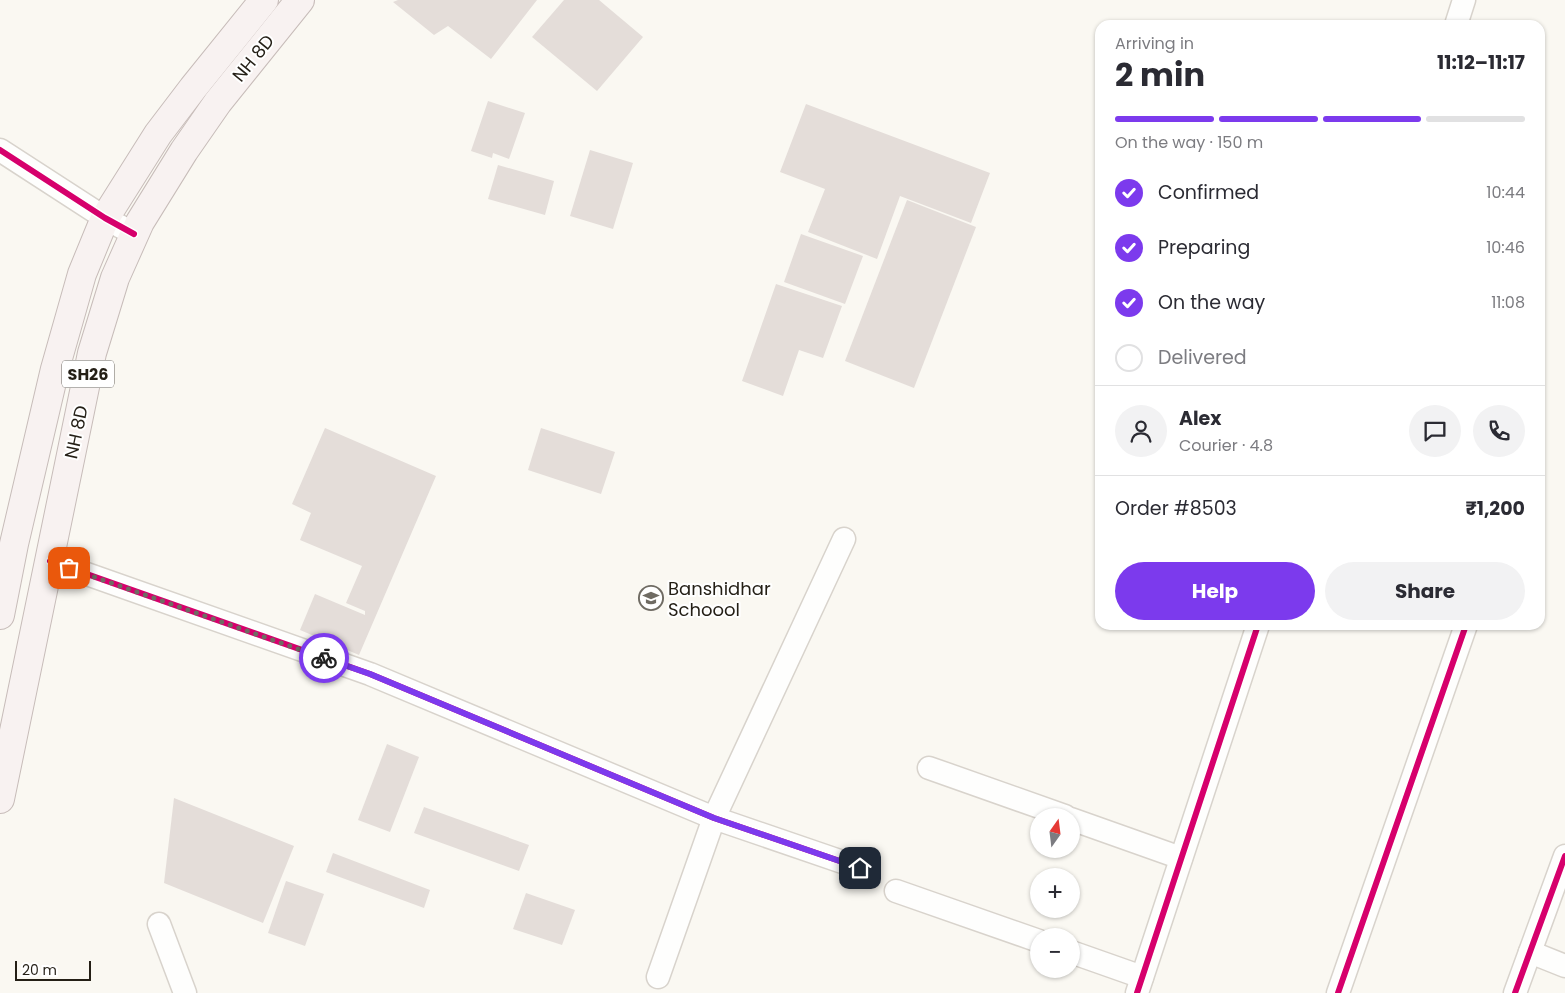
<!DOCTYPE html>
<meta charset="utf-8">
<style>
:root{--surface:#fff;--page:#f2f2f3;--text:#2b2b33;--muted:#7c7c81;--line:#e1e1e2;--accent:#7c3aed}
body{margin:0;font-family:Poppins,sans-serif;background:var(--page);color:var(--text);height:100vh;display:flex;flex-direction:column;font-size:19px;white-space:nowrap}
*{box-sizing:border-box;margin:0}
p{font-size:16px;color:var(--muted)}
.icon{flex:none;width:28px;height:28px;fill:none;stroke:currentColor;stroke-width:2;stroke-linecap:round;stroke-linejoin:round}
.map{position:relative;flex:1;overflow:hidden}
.details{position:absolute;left:1095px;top:20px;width:450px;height:610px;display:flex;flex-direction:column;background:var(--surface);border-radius:15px;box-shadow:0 1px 4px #0004}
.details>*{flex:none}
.needle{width:32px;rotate:14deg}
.buttons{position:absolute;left:1030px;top:808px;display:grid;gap:10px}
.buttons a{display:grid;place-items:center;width:50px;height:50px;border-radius:50%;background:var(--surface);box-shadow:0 1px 4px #0004;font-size:25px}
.scale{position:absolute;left:15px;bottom:12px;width:76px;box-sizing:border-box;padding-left:5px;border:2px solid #241f16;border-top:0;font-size:14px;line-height:18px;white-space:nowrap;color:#241f16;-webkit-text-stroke:4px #fff;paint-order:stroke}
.pin{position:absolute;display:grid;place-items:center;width:42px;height:42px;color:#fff;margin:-21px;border-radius:10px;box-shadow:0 2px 8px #0006}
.courier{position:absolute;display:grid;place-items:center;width:50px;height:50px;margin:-25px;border:4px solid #7c3aed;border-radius:50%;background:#fff;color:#222;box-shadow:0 1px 6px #0007}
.summary em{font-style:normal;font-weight:700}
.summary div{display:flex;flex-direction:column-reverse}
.summary{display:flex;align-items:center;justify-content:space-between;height:85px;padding:0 20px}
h1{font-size:32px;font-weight:700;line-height:38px}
.bar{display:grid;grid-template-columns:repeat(4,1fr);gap:8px 5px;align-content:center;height:60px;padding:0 20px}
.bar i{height:6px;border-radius:4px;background:var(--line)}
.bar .on{background:var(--accent)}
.bar p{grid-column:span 4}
.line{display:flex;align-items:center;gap:12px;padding:0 20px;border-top:1px solid var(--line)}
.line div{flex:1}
.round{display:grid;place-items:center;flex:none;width:52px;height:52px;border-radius:26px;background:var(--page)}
ol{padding:0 20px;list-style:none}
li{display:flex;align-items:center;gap:15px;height:55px}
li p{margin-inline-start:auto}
li .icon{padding:5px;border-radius:50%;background:var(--accent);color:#fff;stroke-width:4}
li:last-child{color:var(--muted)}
li i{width:28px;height:28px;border:2px solid var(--line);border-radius:50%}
.action{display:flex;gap:10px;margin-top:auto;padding:10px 20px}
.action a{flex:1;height:58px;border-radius:30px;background:var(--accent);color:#fff;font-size:20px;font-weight:700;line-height:58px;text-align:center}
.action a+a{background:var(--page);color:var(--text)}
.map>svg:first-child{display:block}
.building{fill:#e4ddd9}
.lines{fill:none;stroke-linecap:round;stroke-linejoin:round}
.street-casing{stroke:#d8d3cc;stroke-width:25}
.primary-casing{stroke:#c7bcb9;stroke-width:30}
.street{stroke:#fefefd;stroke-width:22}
.primary{stroke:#f8f2f1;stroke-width:28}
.cycleway-casing{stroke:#fff;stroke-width:9}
.cycleway{stroke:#d6006c;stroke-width:6}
.done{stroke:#6f6b63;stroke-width:5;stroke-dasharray:0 9}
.route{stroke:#7c3aed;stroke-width:6}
.labels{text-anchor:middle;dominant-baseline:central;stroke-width:4;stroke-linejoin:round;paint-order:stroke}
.shield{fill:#fff;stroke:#66625c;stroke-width:1}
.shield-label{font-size:16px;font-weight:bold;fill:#241f16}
.street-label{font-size:18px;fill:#241f16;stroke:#fff}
.poi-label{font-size:18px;fill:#241f16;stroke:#fff;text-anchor:start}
</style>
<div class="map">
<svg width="1565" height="993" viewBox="0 0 1565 993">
<rect width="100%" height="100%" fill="#faf8f2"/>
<!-- building -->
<g class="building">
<path d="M398,0H537L491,59L448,26L434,35L393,2Z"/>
<path d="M564,0H599L643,37L597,91L532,37Z"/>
<path d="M488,101L525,113L509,159L493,153L492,158L471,151Z"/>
<path d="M806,104L990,173L971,223L900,196L877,259L808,232L825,189L780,172Z"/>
<path d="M590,150L633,163L613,229L570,216Z"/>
<path d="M498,165L554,181L545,215L488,199Z"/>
<path d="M907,200L976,227L914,388L845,361Z"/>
<path d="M801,234L863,256L845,304L784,282Z"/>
<path d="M776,284L842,306L823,358L799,350L783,396L742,381Z"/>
<path d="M325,428L436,476L359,655L300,630L315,594L365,615V611L346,603L362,566L300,540L311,513L292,504Z"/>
<path d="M541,428L615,452L601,494L528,470Z"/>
<path d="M387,744L419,757L390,832L358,820Z"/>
<path d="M174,798L294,846L263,923L164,883Z"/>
<path d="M424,807L529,845L519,871L414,833Z"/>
<path d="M333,853L430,890L424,908L326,872Z"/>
<path d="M286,881L324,894L305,946L268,933Z"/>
<path d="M526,893L575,910L562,945L513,929Z"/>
</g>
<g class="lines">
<defs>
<g id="street">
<path d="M1456,25L1464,0"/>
<path d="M0,150L105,218L134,234"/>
<path d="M50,561L370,674L714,818L860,868"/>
<path d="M929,768L1065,816"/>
<path d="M1071,819L1181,858"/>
<path d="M896,891L1039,941"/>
<path d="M159,924L185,993"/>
<path d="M1071,952L1142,977"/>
<path d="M1530,952L1565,966"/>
<path d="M658,977L714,818L844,539"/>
<path d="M1137,993L1258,625"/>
<path d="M1338,993L1466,625"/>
<path d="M1515,993L1565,856"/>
</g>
<g id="primary">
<path d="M0,615L14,544L55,369L82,274L105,218L158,134L193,88L264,0"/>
<path d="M0,799L92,353L115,278L140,222L184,151L218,102L300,0"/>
</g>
</defs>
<!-- street casing -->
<use href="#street" class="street-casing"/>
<!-- primary casing -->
<use href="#primary" class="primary-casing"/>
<!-- street -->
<use href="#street" class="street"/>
<!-- primary -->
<use href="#primary" class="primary"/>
<defs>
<g id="cycleway">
<path d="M0,150L105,218L134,234"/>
<path d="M50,561L370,674L714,818L860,868"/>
<path d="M1137,993L1258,625"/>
<path d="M1338,993L1466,625"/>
<path d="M1515,993L1565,856"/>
</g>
</defs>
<!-- cycleway casing -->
<use href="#cycleway" class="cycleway-casing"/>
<!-- cycleway -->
<use href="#cycleway" class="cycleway"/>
</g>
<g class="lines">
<!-- done -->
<path class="done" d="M69,568L324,658"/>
<!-- route -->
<path class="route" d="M324,658L370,674L714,818L860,868"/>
</g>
<!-- icons -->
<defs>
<symbol id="school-ring" viewBox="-11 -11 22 22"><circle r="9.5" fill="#fff" stroke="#6f6b63" stroke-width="1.5"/><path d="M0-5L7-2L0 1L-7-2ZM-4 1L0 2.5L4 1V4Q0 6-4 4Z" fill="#6f6b63"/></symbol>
</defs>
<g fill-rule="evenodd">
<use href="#school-ring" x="637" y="584" width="28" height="28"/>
</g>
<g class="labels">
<!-- shield labels -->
<rect class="shield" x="62" y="360.5" width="52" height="27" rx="4"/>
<g class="shield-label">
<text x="88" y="374">SH26</text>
</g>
<!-- street labels -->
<g class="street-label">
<text transform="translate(253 58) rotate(-51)">NH 8D</text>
<text transform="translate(76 432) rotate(-78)">NH 8D</text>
</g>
<!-- poi labels -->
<g class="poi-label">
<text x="668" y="588">Banshidhar<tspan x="668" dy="21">Schoool</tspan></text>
</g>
</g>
</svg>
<div class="buttons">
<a><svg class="needle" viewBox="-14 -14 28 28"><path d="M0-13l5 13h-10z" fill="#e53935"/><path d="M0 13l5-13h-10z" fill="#7c7c81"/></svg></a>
<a>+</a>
<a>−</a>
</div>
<div class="scale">20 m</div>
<div class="pin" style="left:69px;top:568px;background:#ea580c"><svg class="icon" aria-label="bag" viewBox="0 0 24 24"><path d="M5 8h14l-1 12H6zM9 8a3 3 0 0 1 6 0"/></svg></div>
<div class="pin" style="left:860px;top:868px;background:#1f2937"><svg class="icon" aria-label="home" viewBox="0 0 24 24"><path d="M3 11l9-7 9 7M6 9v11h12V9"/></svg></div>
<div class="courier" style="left:324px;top:658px"><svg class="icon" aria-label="bike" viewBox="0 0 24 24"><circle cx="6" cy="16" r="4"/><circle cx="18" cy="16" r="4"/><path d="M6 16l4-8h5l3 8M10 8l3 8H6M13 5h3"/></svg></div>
<section class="details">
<div class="summary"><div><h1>2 min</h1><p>Arriving in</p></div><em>11:12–11:17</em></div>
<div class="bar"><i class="on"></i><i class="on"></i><i class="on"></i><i></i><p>On the way · 150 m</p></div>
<ol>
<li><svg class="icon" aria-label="check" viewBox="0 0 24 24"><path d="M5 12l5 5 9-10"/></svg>Confirmed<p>10:44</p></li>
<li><svg class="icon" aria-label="check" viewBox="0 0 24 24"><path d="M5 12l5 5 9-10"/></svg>Preparing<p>10:46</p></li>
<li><svg class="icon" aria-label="check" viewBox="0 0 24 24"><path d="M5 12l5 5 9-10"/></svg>On the way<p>11:08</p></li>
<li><i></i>Delivered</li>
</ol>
<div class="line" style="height:90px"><a class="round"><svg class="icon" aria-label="person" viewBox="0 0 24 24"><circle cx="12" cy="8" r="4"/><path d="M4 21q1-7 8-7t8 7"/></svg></a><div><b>Alex</b><p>Courier · 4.8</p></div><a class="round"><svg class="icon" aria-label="chat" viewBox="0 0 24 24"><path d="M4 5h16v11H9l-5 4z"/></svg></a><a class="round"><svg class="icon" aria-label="phone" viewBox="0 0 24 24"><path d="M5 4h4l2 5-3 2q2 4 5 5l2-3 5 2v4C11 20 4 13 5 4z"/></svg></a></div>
<div class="line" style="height:65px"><div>Order #8503</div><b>₹1,200</b></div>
<div class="action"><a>Help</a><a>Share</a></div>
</section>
</div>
